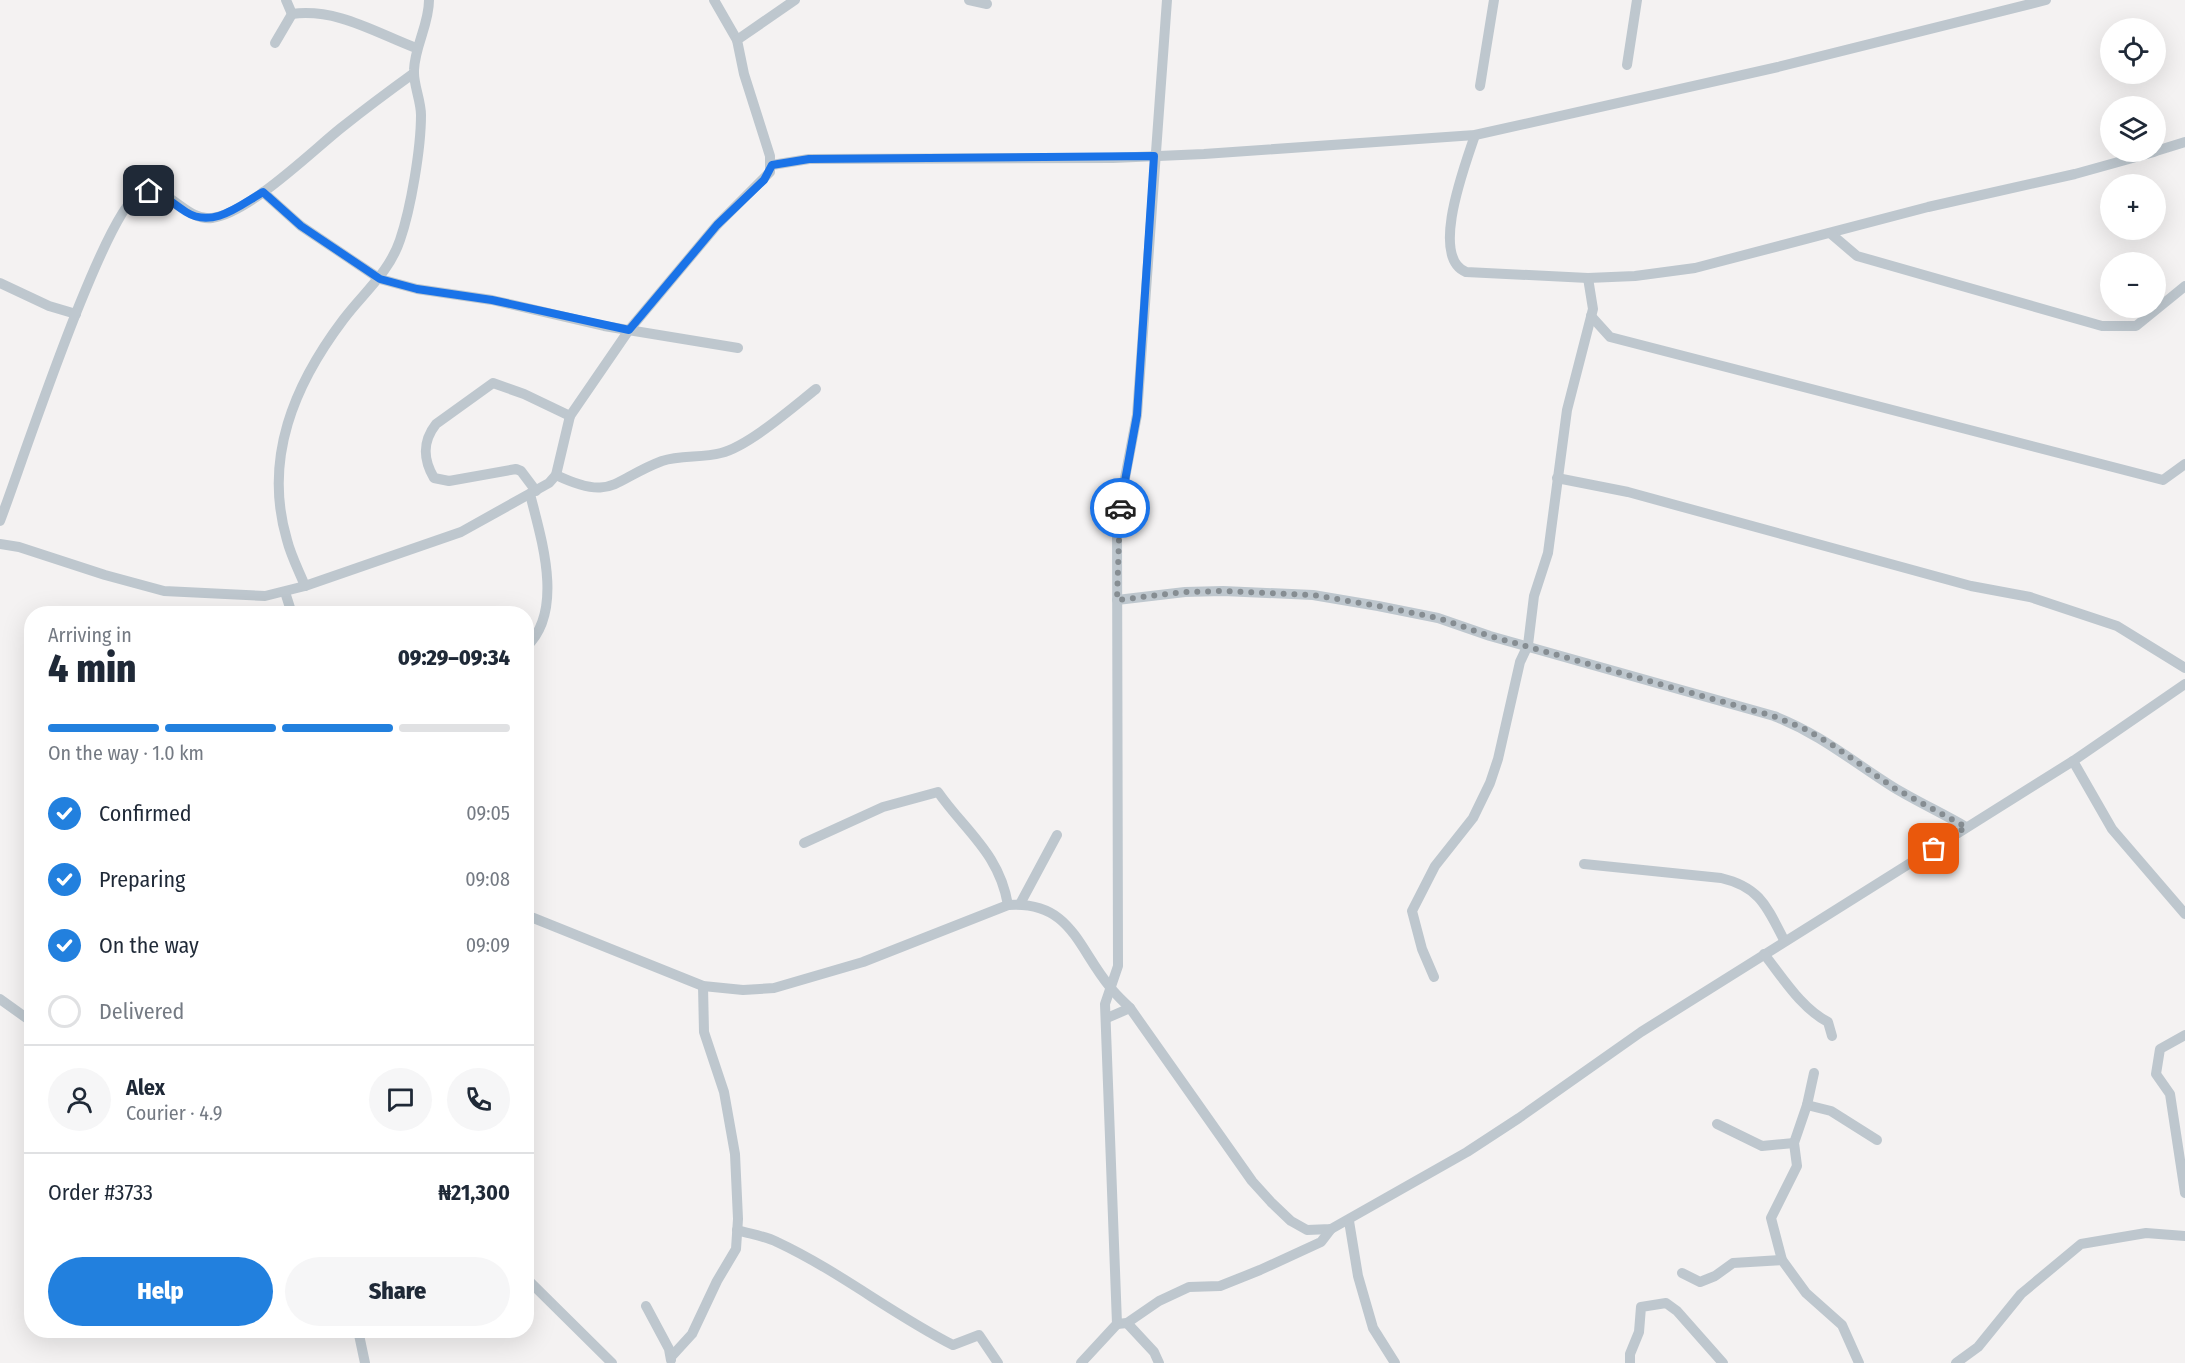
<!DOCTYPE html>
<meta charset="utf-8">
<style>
:root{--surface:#fff;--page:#f6f6f7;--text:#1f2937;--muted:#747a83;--line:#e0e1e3;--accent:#2280de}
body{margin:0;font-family:"Fira Sans Condensed",sans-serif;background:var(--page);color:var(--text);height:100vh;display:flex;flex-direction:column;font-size:22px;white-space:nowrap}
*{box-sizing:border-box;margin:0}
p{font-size:20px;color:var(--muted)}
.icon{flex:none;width:33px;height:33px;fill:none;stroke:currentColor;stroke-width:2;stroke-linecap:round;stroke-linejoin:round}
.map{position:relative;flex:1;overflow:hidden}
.drawer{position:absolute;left:24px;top:606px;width:510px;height:732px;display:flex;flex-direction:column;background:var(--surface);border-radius:24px;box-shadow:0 6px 24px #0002}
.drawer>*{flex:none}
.tools{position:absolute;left:2100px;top:18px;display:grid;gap:12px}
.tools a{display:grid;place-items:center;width:66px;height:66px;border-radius:50%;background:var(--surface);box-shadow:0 6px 24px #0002;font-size:30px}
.pin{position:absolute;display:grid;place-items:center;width:51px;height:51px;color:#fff;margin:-26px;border-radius:12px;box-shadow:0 3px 9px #0006}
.courier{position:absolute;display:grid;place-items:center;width:60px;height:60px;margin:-30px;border:4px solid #1a73e8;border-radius:50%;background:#fff;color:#222;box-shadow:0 2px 8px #0007}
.head em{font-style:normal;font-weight:800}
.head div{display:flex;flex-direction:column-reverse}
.head{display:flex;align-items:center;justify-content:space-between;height:102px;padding:0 24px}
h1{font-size:39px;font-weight:800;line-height:45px}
.bar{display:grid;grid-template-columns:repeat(4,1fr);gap:9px 6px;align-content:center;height:72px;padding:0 24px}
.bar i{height:8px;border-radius:4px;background:var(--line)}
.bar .selected{background:var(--accent)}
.bar p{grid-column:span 4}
.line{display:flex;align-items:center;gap:15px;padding:0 24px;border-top:2px solid var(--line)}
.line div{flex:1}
.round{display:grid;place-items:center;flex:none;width:63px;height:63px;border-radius:32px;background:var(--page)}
ol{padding:0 24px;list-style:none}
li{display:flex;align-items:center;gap:18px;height:66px}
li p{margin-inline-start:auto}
li .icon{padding:6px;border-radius:50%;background:var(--accent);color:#fff;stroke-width:4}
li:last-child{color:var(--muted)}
li i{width:33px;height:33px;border:3px solid var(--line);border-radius:50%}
.primary-button{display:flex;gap:12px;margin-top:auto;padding:12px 24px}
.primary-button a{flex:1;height:69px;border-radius:36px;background:var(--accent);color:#fff;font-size:24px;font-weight:800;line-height:69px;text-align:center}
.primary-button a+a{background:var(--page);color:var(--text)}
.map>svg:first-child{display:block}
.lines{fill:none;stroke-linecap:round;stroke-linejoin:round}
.minor{stroke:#bec7ce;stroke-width:10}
.done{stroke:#868d92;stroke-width:6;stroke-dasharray:0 10.8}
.route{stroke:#1a73e8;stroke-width:8}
</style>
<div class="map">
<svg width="2185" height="1363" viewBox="0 0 2185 1363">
<rect width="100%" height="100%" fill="#f4f2f2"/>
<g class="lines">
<!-- minor -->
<g class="minor">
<path d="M286,0L292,14"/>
<path d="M714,0L737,40"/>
<path d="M969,0L987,4"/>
<path d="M275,43L292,14C337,8 376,33 416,48"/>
<path d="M1627,65L1637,0"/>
<path d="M1480,86L1494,0"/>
<path d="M1475,135C1466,163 1429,257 1466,272L1588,278L1635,276L1695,268L1928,207L2075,174L2154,152"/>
<path d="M2156,151L2185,142"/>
<path d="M772,165L809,159L1113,158L1204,154L1475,135L1778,67L2046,0"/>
<path d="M263,192L301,226L380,279L417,289L492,300L604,326L738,348"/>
<path d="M1830,233L1857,256L2102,326H2136L2185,286"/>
<path d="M0,283L49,306L76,314"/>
<path d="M1591,316L1610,337L2163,480L2185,464"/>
<path d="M556,475C613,502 612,480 662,461C680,455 702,458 721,453C749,446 793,407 816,389"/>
<path d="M1557,478L1628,492L1971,586L2030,597L2117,626L2185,668"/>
<path d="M536,491L521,471L516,469L449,481L434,478C423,459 422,442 436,424L493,383L524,394L570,416"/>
<path d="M0,521C19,472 104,211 139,194C166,180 185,222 212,218C249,213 311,152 341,128C365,109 389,91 414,73"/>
<path d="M0,544L19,547L105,575L164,591L265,596L305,586L461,532L549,483L556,475L570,416L629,330L717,225L770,172V156L744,74L737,40L795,0"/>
<path d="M305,586C299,571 291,556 287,540C263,459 294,385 343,320C363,293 389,273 400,240C411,208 421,148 421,115C421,100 413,84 414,70C415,45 429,25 429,0"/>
<path d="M285,592L292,614"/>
<path d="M1117,600L1185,592L1223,591L1313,595L1378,606L1438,618L1490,636L1774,716C1822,735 1850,760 1893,787C1916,801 1942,813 1966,827"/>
<path d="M526,647C565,611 541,538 530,494"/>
<path d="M2073,761L2112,829L2185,914"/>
<path d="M804,843L883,807L938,792C966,832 999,853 1008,905"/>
<path d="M1584,864L1721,878C1760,887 1767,907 1784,940"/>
<path d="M1020,904L1057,835"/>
<path d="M526,915L703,986L743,990L774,988L863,962L1008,905C1071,901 1077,947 1110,987C1116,995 1123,1001 1130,1008L1252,1181L1271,1202L1291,1221L1307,1230L1331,1229L1467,1152L1519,1118L1641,1032L2073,761L2185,684"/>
<path d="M1764,954C1783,978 1801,1008 1828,1022L1832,1036"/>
<path d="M1434,977L1422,949L1412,911L1435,866L1473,818L1490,783L1498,759L1520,662L1528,645L1534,596L1548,553L1567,410L1593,309L1588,278"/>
<path d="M0,999L32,1022"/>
<path d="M1107,1018L1130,1008"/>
<path d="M2185,1035L2160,1049L2156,1074L2170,1094L2185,1193"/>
<path d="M1814,1073L1807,1105L1794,1143L1797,1166L1771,1218L1782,1260L1806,1293L1842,1325L1859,1363"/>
<path d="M1807,1105L1831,1111L1877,1140"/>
<path d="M1717,1124L1762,1146L1794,1143"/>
<path d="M1349,1221L1358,1276L1373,1328L1395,1363"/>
<path d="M737,1230C750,1234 765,1236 777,1242C839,1271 892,1314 953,1345L979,1335L998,1363"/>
<path d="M1682,1273L1700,1282L1715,1276L1733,1263L1782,1260"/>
<path d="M526,1278L612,1363"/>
<path d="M646,1306L669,1349L671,1360"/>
<path d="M1127,1323L1154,1352L1159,1363"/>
<path d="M1117,1324L1127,1323L1159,1301L1189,1287L1220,1286L1260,1270L1321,1242L1331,1229"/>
<path d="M358,1330L365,1363"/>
<path d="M671,1357L692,1334L717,1281L736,1249L738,1219L735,1154L724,1092L704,1032L703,986"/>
<path d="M1081,1363L1117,1324L1105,1004L1118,966L1117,520L1137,415L1167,0"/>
<path d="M1630,1363V1354L1639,1332L1641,1307L1666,1303L1677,1311L1723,1363"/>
<path d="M1956,1363L1978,1347L2021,1294L2081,1244L2146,1233L2185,1236"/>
</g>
</g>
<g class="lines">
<!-- done -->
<path class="done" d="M1120,508L1117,600L1185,592L1222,591L1313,595L1378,606L1438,618L1490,636L1773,716L1803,728L1831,744L1894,788L1966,827L1934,849"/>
<!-- route -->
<path class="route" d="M149,191C165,195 172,203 186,212C213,229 240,205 263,192L301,226L380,279L417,289L492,300L629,330L717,225L764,180L772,165L809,159L1154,156L1137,415L1120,508"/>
</g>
</svg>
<div class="tools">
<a><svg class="icon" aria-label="locate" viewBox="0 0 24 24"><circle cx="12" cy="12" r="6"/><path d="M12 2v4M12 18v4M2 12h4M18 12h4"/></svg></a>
<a><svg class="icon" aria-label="layers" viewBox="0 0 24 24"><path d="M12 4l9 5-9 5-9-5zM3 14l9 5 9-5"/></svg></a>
<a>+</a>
<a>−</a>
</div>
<div class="pin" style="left:1934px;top:849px;background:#ea580c"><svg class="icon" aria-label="bag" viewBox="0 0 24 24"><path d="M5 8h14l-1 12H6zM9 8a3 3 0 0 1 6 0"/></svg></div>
<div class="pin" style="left:149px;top:191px;background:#1f2937"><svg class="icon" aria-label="home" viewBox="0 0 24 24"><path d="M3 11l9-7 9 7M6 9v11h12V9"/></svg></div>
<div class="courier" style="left:1120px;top:508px"><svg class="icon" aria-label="car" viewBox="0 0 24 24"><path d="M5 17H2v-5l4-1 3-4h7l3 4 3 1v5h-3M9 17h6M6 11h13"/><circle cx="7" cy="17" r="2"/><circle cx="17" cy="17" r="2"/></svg></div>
<section class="drawer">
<div class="head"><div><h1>4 min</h1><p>Arriving in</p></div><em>09:29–09:34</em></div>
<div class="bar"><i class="selected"></i><i class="selected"></i><i class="selected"></i><i></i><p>On the way · 1.0 km</p></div>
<ol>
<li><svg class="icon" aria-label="check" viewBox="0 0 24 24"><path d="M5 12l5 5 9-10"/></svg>Confirmed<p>09:05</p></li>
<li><svg class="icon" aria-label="check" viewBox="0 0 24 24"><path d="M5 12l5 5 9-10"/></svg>Preparing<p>09:08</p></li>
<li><svg class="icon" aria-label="check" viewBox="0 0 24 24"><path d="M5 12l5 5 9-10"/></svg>On the way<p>09:09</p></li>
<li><i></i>Delivered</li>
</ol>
<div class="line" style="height:108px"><a class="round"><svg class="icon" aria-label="person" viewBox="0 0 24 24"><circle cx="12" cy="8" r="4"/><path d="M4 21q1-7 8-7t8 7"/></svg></a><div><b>Alex</b><p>Courier · 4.9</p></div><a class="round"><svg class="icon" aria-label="chat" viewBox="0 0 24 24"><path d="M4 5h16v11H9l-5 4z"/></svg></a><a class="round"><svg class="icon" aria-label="phone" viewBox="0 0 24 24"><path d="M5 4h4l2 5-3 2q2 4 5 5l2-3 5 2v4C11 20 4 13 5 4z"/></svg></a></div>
<div class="line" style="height:78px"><div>Order #3733</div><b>₦21,300</b></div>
<div class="primary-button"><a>Help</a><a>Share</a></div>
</section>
</div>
